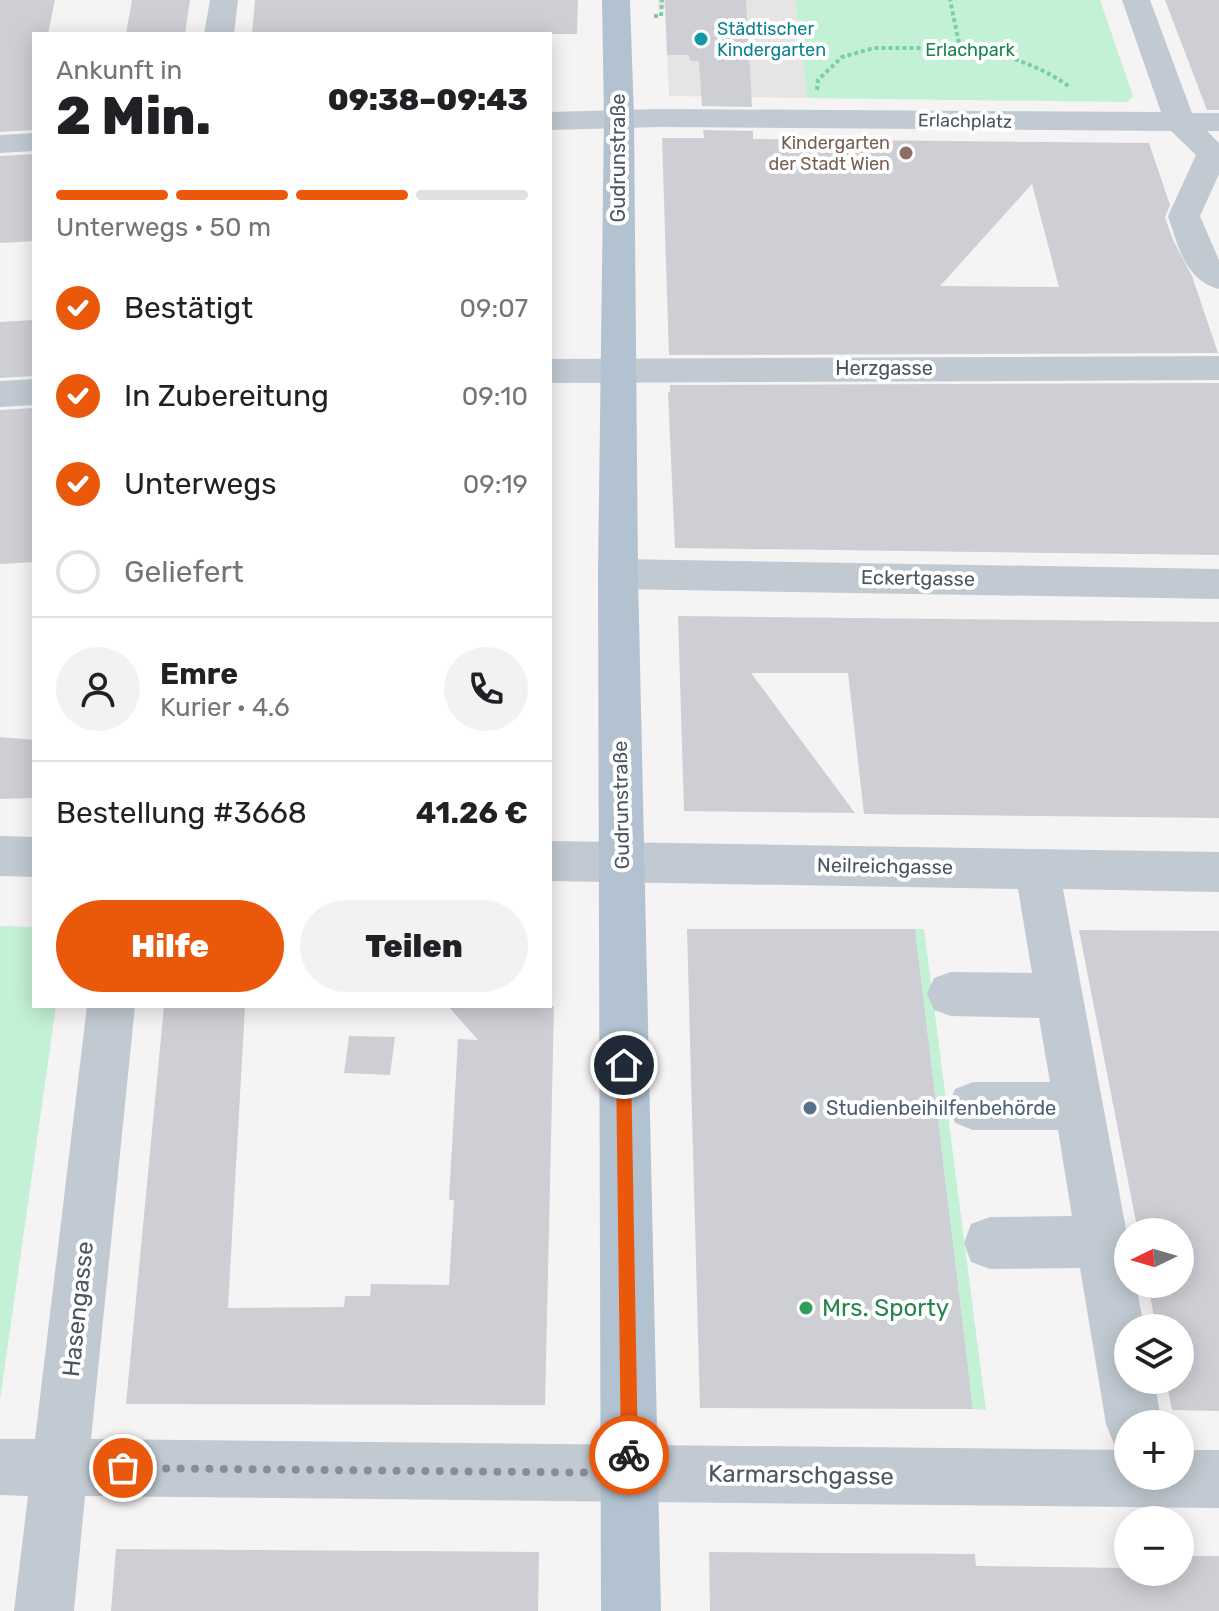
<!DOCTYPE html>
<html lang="de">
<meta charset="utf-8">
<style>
:root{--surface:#fff;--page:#f2f2f2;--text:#202124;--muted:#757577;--line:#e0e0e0;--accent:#ea580c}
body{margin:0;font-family:Rubik,sans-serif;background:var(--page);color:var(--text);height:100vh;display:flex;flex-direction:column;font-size:30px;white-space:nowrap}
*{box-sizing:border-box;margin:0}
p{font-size:26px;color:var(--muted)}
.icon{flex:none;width:44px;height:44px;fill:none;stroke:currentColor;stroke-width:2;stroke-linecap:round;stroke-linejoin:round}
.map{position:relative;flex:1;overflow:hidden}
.details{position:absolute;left:32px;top:32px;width:520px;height:976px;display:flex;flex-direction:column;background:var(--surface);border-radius:0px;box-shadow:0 4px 20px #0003}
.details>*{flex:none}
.needle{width:52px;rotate:265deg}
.fabs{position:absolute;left:1114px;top:1218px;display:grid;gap:16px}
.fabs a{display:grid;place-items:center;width:80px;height:80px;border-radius:50%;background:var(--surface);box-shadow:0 4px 20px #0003;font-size:40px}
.pin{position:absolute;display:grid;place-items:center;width:68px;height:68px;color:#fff;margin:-34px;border:4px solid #fff;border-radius:50%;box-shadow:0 2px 8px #0007}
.courier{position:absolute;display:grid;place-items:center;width:80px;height:80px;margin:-40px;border:6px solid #ea580c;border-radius:50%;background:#fff;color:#222;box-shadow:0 2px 10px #0007}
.summary em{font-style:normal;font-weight:800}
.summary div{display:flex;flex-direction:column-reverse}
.summary{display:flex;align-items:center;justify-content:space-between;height:136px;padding:0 24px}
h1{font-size:52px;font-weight:800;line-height:60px}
.bar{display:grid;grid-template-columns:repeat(4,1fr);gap:12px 8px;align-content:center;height:96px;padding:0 24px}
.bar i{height:10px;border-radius:6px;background:var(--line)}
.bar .on{background:var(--accent)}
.bar p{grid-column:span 4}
.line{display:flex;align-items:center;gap:20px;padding:0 24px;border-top:2px solid var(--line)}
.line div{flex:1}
.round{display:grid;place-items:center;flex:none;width:84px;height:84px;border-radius:42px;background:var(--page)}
ol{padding:0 24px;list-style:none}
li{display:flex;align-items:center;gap:24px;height:88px}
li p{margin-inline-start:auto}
li .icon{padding:8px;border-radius:50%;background:var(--accent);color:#fff;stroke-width:4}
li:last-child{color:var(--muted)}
li i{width:44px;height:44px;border:4px solid var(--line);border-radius:50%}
.primary-button{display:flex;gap:16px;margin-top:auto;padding:16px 24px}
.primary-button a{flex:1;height:92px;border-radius:48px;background:var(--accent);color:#fff;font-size:32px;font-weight:800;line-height:92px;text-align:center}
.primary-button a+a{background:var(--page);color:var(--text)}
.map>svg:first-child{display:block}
.education{fill:#e6e4e5}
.green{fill:#c3f1d5}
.building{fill:#cdcfd5;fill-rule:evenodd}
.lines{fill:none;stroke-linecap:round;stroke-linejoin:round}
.path{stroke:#7ad0a6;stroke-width:4;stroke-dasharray:4 3;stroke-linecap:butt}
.minor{fill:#c1cad2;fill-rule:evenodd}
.major{fill:#b3c2d1;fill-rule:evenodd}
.route{fill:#ea580c}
.done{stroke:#868d94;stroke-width:8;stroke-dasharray:0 14.4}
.culture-dot{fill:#0f9aa8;stroke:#fff;stroke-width:3}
.education-dot{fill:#8d6e63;stroke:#fff;stroke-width:3}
.service-dot{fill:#5c6f8a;stroke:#fff;stroke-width:3}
.leisure-dot{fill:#2e9e5b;stroke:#fff;stroke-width:3}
.labels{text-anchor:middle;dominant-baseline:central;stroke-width:8;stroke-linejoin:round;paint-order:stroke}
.far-culture-label{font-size:18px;fill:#0d838f;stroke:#fff;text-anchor:start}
.far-park-label{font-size:18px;fill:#17864f;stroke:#fff}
.far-street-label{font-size:18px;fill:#4a5661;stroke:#fff}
.far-education-label{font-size:18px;fill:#785e54;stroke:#fff;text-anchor:end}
.street-label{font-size:20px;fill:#4a5661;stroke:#fff}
.service-label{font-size:20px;fill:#4e5e75;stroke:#fff;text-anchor:start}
.near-leisure-label{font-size:24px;fill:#27864d;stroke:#fff;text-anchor:start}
.near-street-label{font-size:24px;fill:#4a5661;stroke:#fff}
</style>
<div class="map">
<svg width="1219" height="1611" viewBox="0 0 1219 1611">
<rect width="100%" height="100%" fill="#f5f3f3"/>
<!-- education -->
<path class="education" d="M658,0H795L807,98L669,96L665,7H658Z"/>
<!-- green -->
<g class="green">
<path d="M795,0H1100L1133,96L1127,102L807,98Z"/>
<path d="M0,926L34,927V1006H56L0,1400Z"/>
<path d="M915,929H924L986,1410L973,1409Z"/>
</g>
<!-- building -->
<g class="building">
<path d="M0,0H55L48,34H34V130L0,132Z"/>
<path d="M132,0H190L185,34H126Z"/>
<path d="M255,0H578L577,34H252Z"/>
<path d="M665,0H746L752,107L702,106L699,61H690L689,55H667Z"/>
<path d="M1165,0H1219V110H1207Z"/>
<path d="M703,130L753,131V139L1149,143L1170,205L1165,217L1173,240L1192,276L1218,353L669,355L662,138H704ZM1032,184L1059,287L940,286Z"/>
<path d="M34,154V241L0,243V156Z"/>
<path d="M34,320V376L0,378V322Z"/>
<path d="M1219,383V555L675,548L668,392H670V385Z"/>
<path d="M34,408V562L0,564V410Z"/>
<path d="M678,616L1219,622V818L864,814L848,673H751L855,813L684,811Z"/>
<path d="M0,737L34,740V798L0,799Z"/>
<path d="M687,929H915L973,1409L700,1408Z"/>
<path d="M1079,930L1219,931V1411L1172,1410L1166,1380H1180V1328H1156L1148,1284H1180V1232H1138Z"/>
<path d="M164,1006H245L228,1308L344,1307L345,1296H370L371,1284L449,1285L454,1200H449L458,1039L478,1040L448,1006H554L545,1405L126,1404Z"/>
<path d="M349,1036L395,1037L390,1075L344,1073Z"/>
<path d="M116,1549L539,1552L538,1611H111Z"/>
<path d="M709,1552L975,1554L976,1566L1128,1568V1572H1180L1183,1569L1180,1556H1219V1611H710Z"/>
</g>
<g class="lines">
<!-- path -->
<g class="path">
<path d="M654,16H661L662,0"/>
<path d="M960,48C1001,53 1036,63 1070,87"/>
<path d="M817,90L818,80L842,57L874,48H960L950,0"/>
</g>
<!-- minor -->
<g class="minor">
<path d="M210,0H238L234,34H204Z"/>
<path d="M1122,0H1150L1192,113H1219V131H1207L1219,143V174L1200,216L1219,260V289C1185,280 1178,246 1168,216L1196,155L1171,131L659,127L550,130V112L659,109L1161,112Z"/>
<path d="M34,133V151L0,153V135Z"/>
<path d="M1219,356V380L550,383V359Z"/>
<path d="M34,379V405L0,407V381Z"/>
<path d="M618,559L1219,569V599L618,589L604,585L598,574L604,563Z"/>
<path d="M0,836L34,837V877L0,876Z"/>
<path d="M550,841L1219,852V892L1063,889L1128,1240V1284H1136L1144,1328H1128V1380H1154L1162,1424H1128V1450L1114,1444L1106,1424L1080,1268L990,1269L971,1262L964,1243L971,1224L990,1217L1072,1216L1058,1130H973L955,1123L948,1106L955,1089L973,1082H1050L1039,1018L951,1016L934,1010L927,994L934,978L951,972L1032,973L1018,889L550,881Z"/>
<path d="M87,1006H135L91,1439L1128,1450V1476H1180V1450H1219V1508L85,1496L74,1611H14L28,1496L0,1495V1439H35Z"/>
</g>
<!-- major -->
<path class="major" d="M602,0H630L634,118L638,574L661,1611H601L598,574L604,118Z"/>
</g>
<!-- route -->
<path class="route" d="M624,1058L631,1065L638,1455L635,1461L629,1464L623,1461L621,1455L616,1065Z"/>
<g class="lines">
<!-- done -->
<path class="done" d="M123,1468L630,1473L629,1455"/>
</g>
<!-- markers -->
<circle class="culture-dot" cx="701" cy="39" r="8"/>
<circle class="education-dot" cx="906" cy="153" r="8"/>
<circle class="service-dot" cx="810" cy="1108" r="8"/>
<circle class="leisure-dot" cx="806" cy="1308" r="8"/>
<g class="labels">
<!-- far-culture labels -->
<g class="far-culture-label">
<text x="717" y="29">Städtischer<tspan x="717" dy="21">Kindergarten</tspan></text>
</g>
<!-- far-park labels -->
<g class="far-park-label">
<text x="970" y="50">Erlachpark</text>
</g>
<!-- far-street labels -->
<g class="far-street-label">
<text transform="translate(965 121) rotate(1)">Erlachplatz</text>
</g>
<!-- far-education labels -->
<g class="far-education-label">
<text x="890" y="143">Kindergarten<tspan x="890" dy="21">der Stadt Wien</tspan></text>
</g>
<!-- street labels -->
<g class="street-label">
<text transform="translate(618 158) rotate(-90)">Gudrunstraße</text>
<text x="884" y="368">Herzgasse</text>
<text transform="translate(918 578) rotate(1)">Eckertgasse</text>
<text transform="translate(621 805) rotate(-91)">Gudrunstraße</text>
<text transform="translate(885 866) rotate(1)">Neilreichgasse</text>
</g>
<!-- service labels -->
<g class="service-label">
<text x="826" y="1108">Studienbeihilfenbehörde</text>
</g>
<!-- near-leisure labels -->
<g class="near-leisure-label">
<text x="822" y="1308">Mrs. Sporty</text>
</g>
<!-- near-street labels -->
<g class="near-street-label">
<text transform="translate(78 1309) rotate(-84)">Hasengasse</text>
<text transform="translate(801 1475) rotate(1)">Karmarschgasse</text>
</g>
</g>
</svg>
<div class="fabs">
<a><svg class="needle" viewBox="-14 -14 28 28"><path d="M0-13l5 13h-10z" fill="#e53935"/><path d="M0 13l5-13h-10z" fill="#757577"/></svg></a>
<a><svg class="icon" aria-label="layers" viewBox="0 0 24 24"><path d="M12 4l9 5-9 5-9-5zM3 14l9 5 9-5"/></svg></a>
<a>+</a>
<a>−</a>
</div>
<div class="pin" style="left:123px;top:1468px;background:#ea580c"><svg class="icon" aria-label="bag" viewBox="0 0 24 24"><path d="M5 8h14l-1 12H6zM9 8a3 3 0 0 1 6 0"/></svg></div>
<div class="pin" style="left:624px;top:1065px;background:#1f2937"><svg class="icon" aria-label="home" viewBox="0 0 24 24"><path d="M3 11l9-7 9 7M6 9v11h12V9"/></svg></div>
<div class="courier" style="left:629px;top:1455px"><svg class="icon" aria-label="bike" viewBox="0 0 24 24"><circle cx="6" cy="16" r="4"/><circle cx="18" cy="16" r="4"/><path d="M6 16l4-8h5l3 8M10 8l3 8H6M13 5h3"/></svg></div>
<section class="details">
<div class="summary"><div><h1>2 Min.</h1><p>Ankunft in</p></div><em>09:38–09:43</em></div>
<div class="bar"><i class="on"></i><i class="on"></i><i class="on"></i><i></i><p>Unterwegs · 50 m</p></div>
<ol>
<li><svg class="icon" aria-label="check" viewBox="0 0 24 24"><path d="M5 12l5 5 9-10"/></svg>Bestätigt<p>09:07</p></li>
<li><svg class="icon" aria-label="check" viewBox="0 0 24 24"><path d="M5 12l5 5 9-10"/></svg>In Zubereitung<p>09:10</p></li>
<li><svg class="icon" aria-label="check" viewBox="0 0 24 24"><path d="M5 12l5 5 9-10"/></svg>Unterwegs<p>09:19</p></li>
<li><i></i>Geliefert</li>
</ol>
<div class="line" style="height:144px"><a class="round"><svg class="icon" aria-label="person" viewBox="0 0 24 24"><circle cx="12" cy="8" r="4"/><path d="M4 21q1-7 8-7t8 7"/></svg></a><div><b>Emre</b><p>Kurier · 4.6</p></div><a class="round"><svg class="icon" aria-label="phone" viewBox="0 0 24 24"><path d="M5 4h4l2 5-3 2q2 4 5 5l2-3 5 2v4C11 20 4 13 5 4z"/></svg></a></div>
<div class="line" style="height:104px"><div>Bestellung #3668</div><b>41.26 €</b></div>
<div class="primary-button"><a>Hilfe</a><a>Teilen</a></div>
</section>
</div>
